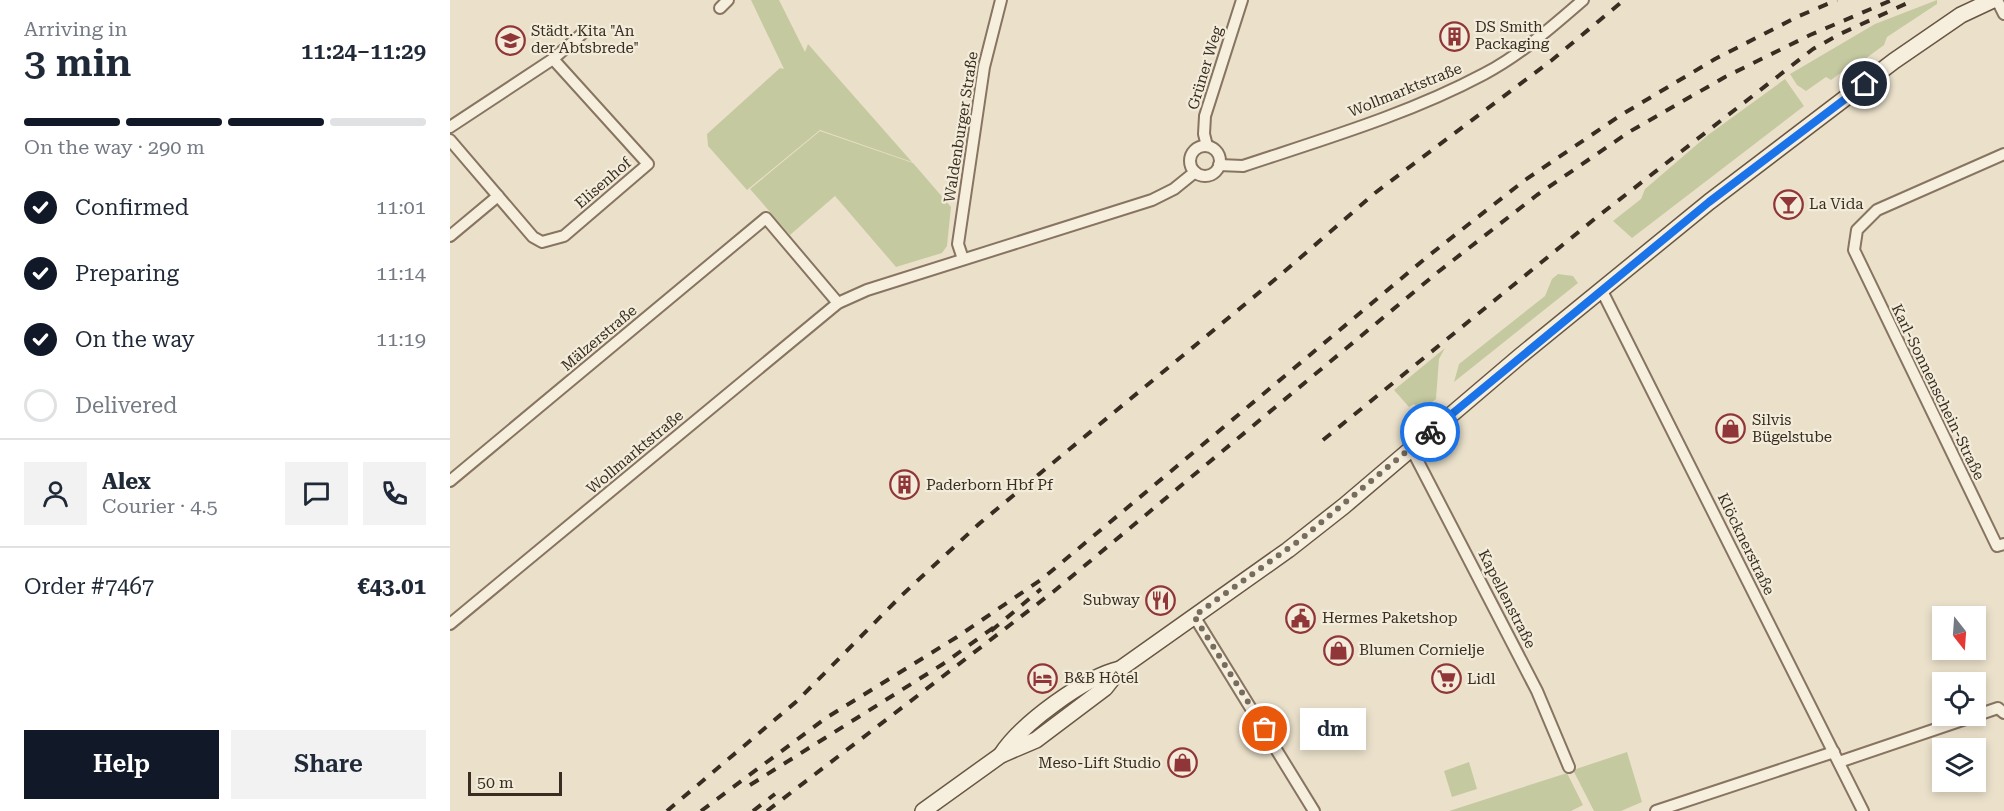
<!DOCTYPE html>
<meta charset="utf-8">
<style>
:root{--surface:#fff;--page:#f2f2f3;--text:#1f2937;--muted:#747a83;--line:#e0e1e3;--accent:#111827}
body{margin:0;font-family:"Roboto Serif",serif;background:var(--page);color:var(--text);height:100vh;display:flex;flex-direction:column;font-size:22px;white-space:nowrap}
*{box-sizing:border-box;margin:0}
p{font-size:20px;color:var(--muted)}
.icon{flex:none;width:33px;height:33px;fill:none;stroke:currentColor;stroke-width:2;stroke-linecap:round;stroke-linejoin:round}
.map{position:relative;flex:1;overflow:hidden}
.sheet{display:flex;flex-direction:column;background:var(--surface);width:450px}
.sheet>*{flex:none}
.needle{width:39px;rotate:163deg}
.buttons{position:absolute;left:1482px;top:606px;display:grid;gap:12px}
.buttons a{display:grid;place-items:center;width:54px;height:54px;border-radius:0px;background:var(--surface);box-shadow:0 3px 9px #0003;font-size:30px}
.scale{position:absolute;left:18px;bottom:15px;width:94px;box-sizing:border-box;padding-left:6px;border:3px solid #392d22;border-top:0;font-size:16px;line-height:21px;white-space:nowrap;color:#392d22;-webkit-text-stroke:4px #f3ecda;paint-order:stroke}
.pin{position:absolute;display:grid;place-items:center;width:51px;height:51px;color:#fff;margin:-26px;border:3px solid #fff;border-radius:50%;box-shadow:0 2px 6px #0007}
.courier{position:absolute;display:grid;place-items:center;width:60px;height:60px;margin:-30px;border:4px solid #1a73e8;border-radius:50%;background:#fff;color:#222;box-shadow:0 2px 8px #0007}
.bubble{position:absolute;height:42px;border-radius:0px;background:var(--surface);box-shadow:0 3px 9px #0003;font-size:20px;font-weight:600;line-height:42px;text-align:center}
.summary em{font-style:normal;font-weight:600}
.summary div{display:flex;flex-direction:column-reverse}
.summary{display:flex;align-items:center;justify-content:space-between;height:102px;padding:0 24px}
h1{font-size:39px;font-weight:600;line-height:45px}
.bar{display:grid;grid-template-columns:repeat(4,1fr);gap:9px 6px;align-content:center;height:72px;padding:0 24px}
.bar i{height:8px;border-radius:4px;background:var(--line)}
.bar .active{background:var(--accent)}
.bar p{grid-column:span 4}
.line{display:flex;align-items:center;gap:15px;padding:0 24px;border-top:2px solid var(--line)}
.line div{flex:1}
.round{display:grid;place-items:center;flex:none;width:63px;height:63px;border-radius:0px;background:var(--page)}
ol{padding:0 24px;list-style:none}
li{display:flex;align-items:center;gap:18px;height:66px}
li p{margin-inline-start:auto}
li .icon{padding:6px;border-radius:50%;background:var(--accent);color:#fff;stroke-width:4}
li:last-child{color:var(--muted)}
li i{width:33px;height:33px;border:3px solid var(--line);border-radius:50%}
.action{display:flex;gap:12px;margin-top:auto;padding:12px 24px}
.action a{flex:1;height:69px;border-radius:0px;background:var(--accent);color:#fff;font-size:24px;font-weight:600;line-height:69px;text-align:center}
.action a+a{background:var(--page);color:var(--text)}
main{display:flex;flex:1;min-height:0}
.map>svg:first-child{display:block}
.green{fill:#c5c9a0}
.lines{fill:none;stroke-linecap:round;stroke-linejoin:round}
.minor-casing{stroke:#877461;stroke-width:14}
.secondary-casing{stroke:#695643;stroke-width:18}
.minor{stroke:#f7efde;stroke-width:10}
.secondary{stroke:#f7efde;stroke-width:15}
.rail{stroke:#392d22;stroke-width:4;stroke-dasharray:10 10;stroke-linecap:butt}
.done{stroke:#776c5d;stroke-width:6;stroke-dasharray:0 10.8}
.route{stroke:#1a73e8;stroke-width:8}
.labels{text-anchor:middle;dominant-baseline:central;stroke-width:4.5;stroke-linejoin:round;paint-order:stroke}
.poi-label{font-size:15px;fill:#392d22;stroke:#f3ecda;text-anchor:start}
.street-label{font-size:15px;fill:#392d22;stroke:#f3ecda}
</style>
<main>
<section class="sheet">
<div class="summary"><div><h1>3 min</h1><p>Arriving in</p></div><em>11:24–11:29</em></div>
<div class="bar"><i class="active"></i><i class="active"></i><i class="active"></i><i></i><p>On the way · 290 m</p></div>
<ol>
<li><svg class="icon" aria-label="check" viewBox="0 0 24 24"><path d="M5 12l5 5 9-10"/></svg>Confirmed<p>11:01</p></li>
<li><svg class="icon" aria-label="check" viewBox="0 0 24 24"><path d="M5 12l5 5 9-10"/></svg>Preparing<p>11:14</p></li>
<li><svg class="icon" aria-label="check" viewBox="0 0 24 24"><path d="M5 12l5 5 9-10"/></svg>On the way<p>11:19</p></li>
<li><i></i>Delivered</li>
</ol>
<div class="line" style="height:108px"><a class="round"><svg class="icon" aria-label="person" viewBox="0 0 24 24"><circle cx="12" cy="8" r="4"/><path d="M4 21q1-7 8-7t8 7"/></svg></a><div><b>Alex</b><p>Courier · 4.5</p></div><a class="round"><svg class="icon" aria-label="chat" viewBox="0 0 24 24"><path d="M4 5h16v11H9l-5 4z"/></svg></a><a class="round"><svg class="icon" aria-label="phone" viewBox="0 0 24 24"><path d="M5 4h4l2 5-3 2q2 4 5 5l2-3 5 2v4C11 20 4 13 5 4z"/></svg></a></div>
<div class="line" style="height:78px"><div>Order #7467</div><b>€43.01</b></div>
<div class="action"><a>Help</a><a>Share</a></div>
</section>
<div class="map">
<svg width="1554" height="811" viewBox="0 0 1554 811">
<rect width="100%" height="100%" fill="#ebe1cb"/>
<!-- green -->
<g class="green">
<path d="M301,0H329L355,52L358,44L462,162L370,130L297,190L258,146L257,134L330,68L334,69Z"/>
<path d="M1487,0V4L1437,37L1434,45L1396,73L1392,72L1381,80L1376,77L1356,91L1347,85L1340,74L1425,24Z"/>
<path d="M1335,79L1354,106L1182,238L1163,221L1191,199L1195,189L1258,135Z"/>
<path d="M370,131L463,163L501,207L497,246L492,253L446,267L385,196L340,235L300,189Z"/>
<path d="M1108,274L1123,276L1128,283L1004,382L1009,364L1095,296L1102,279Z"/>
<path d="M995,348L989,359L986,399L970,412L964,404L959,407L944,390Z"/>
<path d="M1177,752L1192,802L1171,811H1144L1123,770Z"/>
<path d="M1019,762L1027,789L1002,797L994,771Z"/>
<path d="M1117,773L1133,805L1121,811H999Z"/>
</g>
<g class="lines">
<defs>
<g id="minor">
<path d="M1547,0L1554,14"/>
<path d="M270,8L278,0"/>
<path d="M0,127L103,59L133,33"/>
<path d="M0,140L83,237L92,242L114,236L198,164L103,59"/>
<path d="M757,146L754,134L755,116L792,0"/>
<circle cx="755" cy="161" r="15"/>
<path d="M1554,154L1427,210L1407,230L1404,250L1547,546L1554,544"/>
<path d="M769,165L793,166C874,139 959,114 1034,74C1070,55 1102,27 1133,0"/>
<path d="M0,236L48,196"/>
<path d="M513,259L508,244L534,67L551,0"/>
<path d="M1152,291L1413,811"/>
<path d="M961,448L1087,691L1119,767"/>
<path d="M0,481L316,218L388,303"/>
<path d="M744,616L864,811"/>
<path d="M0,624L388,303L417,290L702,200L724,189L745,172"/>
<path d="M1389,762L1548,708L1554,713"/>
<path d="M1206,811L1384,752"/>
</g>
<g id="secondary">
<path d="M551,755C571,724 635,677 670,669"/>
<path d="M473,811L551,755L586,740L655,688L670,669L838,550L894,506L1069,357L1259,202L1444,61L1511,15L1543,0"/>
</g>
</defs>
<!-- minor casing -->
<use href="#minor" class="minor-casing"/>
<!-- secondary casing -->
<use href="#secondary" class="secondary-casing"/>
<!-- minor -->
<use href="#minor" class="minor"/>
<!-- secondary -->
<use href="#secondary" class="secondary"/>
<!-- rail -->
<g class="rail">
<path d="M873,440L1147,217L1363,49L1390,34L1464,0"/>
<path d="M541,631L591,589"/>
<path d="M300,785L493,664L547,625"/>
<path d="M217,811L347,701L452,595L530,523L828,277L925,193L1102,60L1174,0"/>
<path d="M251,811L376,718L507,637L592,579L977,257L1075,180L1171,115L1265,59L1349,16L1387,0"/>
<path d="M303,811L325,794"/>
<path d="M317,811L603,592L988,272L1087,195L1179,132L1275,77L1360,35L1442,0"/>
</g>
</g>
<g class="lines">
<!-- done -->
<path class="done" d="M815,729L744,616L850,540L980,432"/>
<!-- route -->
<path class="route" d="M980,432L1259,202L1415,84"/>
</g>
<!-- icons -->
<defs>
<symbol id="building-ring" viewBox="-11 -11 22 22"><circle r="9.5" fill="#f3ecda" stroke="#913638" stroke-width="1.5"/><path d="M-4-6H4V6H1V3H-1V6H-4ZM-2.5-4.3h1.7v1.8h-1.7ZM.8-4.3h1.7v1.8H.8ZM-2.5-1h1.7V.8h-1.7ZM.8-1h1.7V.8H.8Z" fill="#913638"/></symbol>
<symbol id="school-ring" viewBox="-11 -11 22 22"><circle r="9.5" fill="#f3ecda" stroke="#913638" stroke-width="1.5"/><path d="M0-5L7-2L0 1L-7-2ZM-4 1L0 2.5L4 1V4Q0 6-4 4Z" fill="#913638"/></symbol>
<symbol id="bar-ring" viewBox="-11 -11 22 22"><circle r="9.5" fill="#f3ecda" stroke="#913638" stroke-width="1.5"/><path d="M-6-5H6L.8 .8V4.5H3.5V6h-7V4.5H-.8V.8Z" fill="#913638"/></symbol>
<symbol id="shop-ring" viewBox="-11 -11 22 22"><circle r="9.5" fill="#f3ecda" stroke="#913638" stroke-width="1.5"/><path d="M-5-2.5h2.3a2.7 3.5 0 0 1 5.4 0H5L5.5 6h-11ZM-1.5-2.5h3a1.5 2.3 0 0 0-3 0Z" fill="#913638"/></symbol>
<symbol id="restaurant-ring" viewBox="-11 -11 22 22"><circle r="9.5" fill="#f3ecda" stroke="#913638" stroke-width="1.5"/><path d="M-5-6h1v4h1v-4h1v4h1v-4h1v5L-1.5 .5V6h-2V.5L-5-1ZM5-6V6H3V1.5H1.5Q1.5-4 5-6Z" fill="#913638"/></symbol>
<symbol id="civic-ring" viewBox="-11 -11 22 22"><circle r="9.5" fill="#f3ecda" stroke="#913638" stroke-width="1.5"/><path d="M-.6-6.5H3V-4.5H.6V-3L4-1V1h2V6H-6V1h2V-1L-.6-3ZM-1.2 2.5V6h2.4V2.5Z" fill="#913638"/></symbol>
<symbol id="hotel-ring" viewBox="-11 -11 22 22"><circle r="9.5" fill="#f3ecda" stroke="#913638" stroke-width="1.5"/><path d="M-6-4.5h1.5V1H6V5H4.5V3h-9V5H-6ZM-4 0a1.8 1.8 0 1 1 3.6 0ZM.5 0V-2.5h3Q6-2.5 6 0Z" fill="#913638"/></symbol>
<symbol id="supermarket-ring" viewBox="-11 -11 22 22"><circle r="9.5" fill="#f3ecda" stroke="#913638" stroke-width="1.5"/><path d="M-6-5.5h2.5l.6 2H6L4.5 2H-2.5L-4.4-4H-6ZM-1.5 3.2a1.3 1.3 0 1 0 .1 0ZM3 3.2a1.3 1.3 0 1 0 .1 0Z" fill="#913638"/></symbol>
</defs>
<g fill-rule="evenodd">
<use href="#building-ring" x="988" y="20" width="33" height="33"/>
<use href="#school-ring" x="44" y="24" width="33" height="33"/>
<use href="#bar-ring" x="1322" y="188" width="33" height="33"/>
<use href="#shop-ring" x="1264" y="412" width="33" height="33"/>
<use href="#building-ring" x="438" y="468" width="33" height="33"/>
<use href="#restaurant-ring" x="694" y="584" width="33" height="33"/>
<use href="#civic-ring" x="834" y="602" width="33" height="33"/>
<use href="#shop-ring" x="872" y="634" width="33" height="33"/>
<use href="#hotel-ring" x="576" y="662" width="33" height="33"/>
<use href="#supermarket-ring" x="980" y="662" width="33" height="33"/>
<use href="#shop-ring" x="716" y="746" width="33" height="33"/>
</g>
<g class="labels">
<!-- poi labels -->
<g class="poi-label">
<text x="1025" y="27">DS Smith<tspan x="1025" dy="17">Packaging</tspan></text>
<text x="81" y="31">Städt. Kita "An<tspan x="81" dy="17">der Abtsbrede"</tspan></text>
<text x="1359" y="204">La Vida</text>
<text x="1302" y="420">Silvis<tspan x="1302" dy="17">Bügelstube</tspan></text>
<text x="476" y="485">Paderborn Hbf Pf</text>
<text x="690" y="600" text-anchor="end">Subway</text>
<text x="872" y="618">Hermes Paketshop</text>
<text x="909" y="650">Blumen Cornielje</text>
<text x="614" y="678">B&amp;B Hôtel</text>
<text x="1017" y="679">Lidl</text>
<text x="711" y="763" text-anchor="end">Meso-Lift Studio</text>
</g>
<!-- street labels -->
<g class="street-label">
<text transform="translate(755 68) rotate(-73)">Grüner Weg</text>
<text transform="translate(955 90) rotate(-22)">Wollmarktstraße</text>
<text transform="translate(511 127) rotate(-81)">Waldenburger Straße</text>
<text transform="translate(153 183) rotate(-41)">Elisenhof</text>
<text transform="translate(149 338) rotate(-40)">Mälzerstraße</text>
<text transform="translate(1488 392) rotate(64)">Karl-Sonnenschein-Straße</text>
<text transform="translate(185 452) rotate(-40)">Wollmarktstraße</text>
<text transform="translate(1296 544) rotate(64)">Klöcknerstraße</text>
<text transform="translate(1057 599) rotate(63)">Kapellenstraße</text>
</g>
</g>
</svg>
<div class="buttons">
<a><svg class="needle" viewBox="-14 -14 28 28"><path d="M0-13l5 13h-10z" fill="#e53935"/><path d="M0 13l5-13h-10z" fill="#747a83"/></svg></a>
<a><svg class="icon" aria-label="locate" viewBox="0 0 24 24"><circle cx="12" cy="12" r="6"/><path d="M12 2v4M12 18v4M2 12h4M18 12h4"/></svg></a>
<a><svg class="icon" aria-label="layers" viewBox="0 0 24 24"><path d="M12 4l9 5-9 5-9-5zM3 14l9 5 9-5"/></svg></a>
</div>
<div class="scale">50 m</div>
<div class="pin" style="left:815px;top:729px;background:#ea580c"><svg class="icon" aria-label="bag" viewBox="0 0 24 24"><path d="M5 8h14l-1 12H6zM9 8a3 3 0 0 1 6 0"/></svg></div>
<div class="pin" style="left:1415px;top:84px;background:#1f2937"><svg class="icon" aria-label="home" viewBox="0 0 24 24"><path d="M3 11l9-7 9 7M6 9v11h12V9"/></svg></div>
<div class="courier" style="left:980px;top:432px"><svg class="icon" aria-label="bike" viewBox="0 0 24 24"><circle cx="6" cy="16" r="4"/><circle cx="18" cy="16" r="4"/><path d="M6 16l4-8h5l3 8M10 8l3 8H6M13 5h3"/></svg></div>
<div class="bubble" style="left:850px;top:708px;width:66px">dm</div>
</div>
</main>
